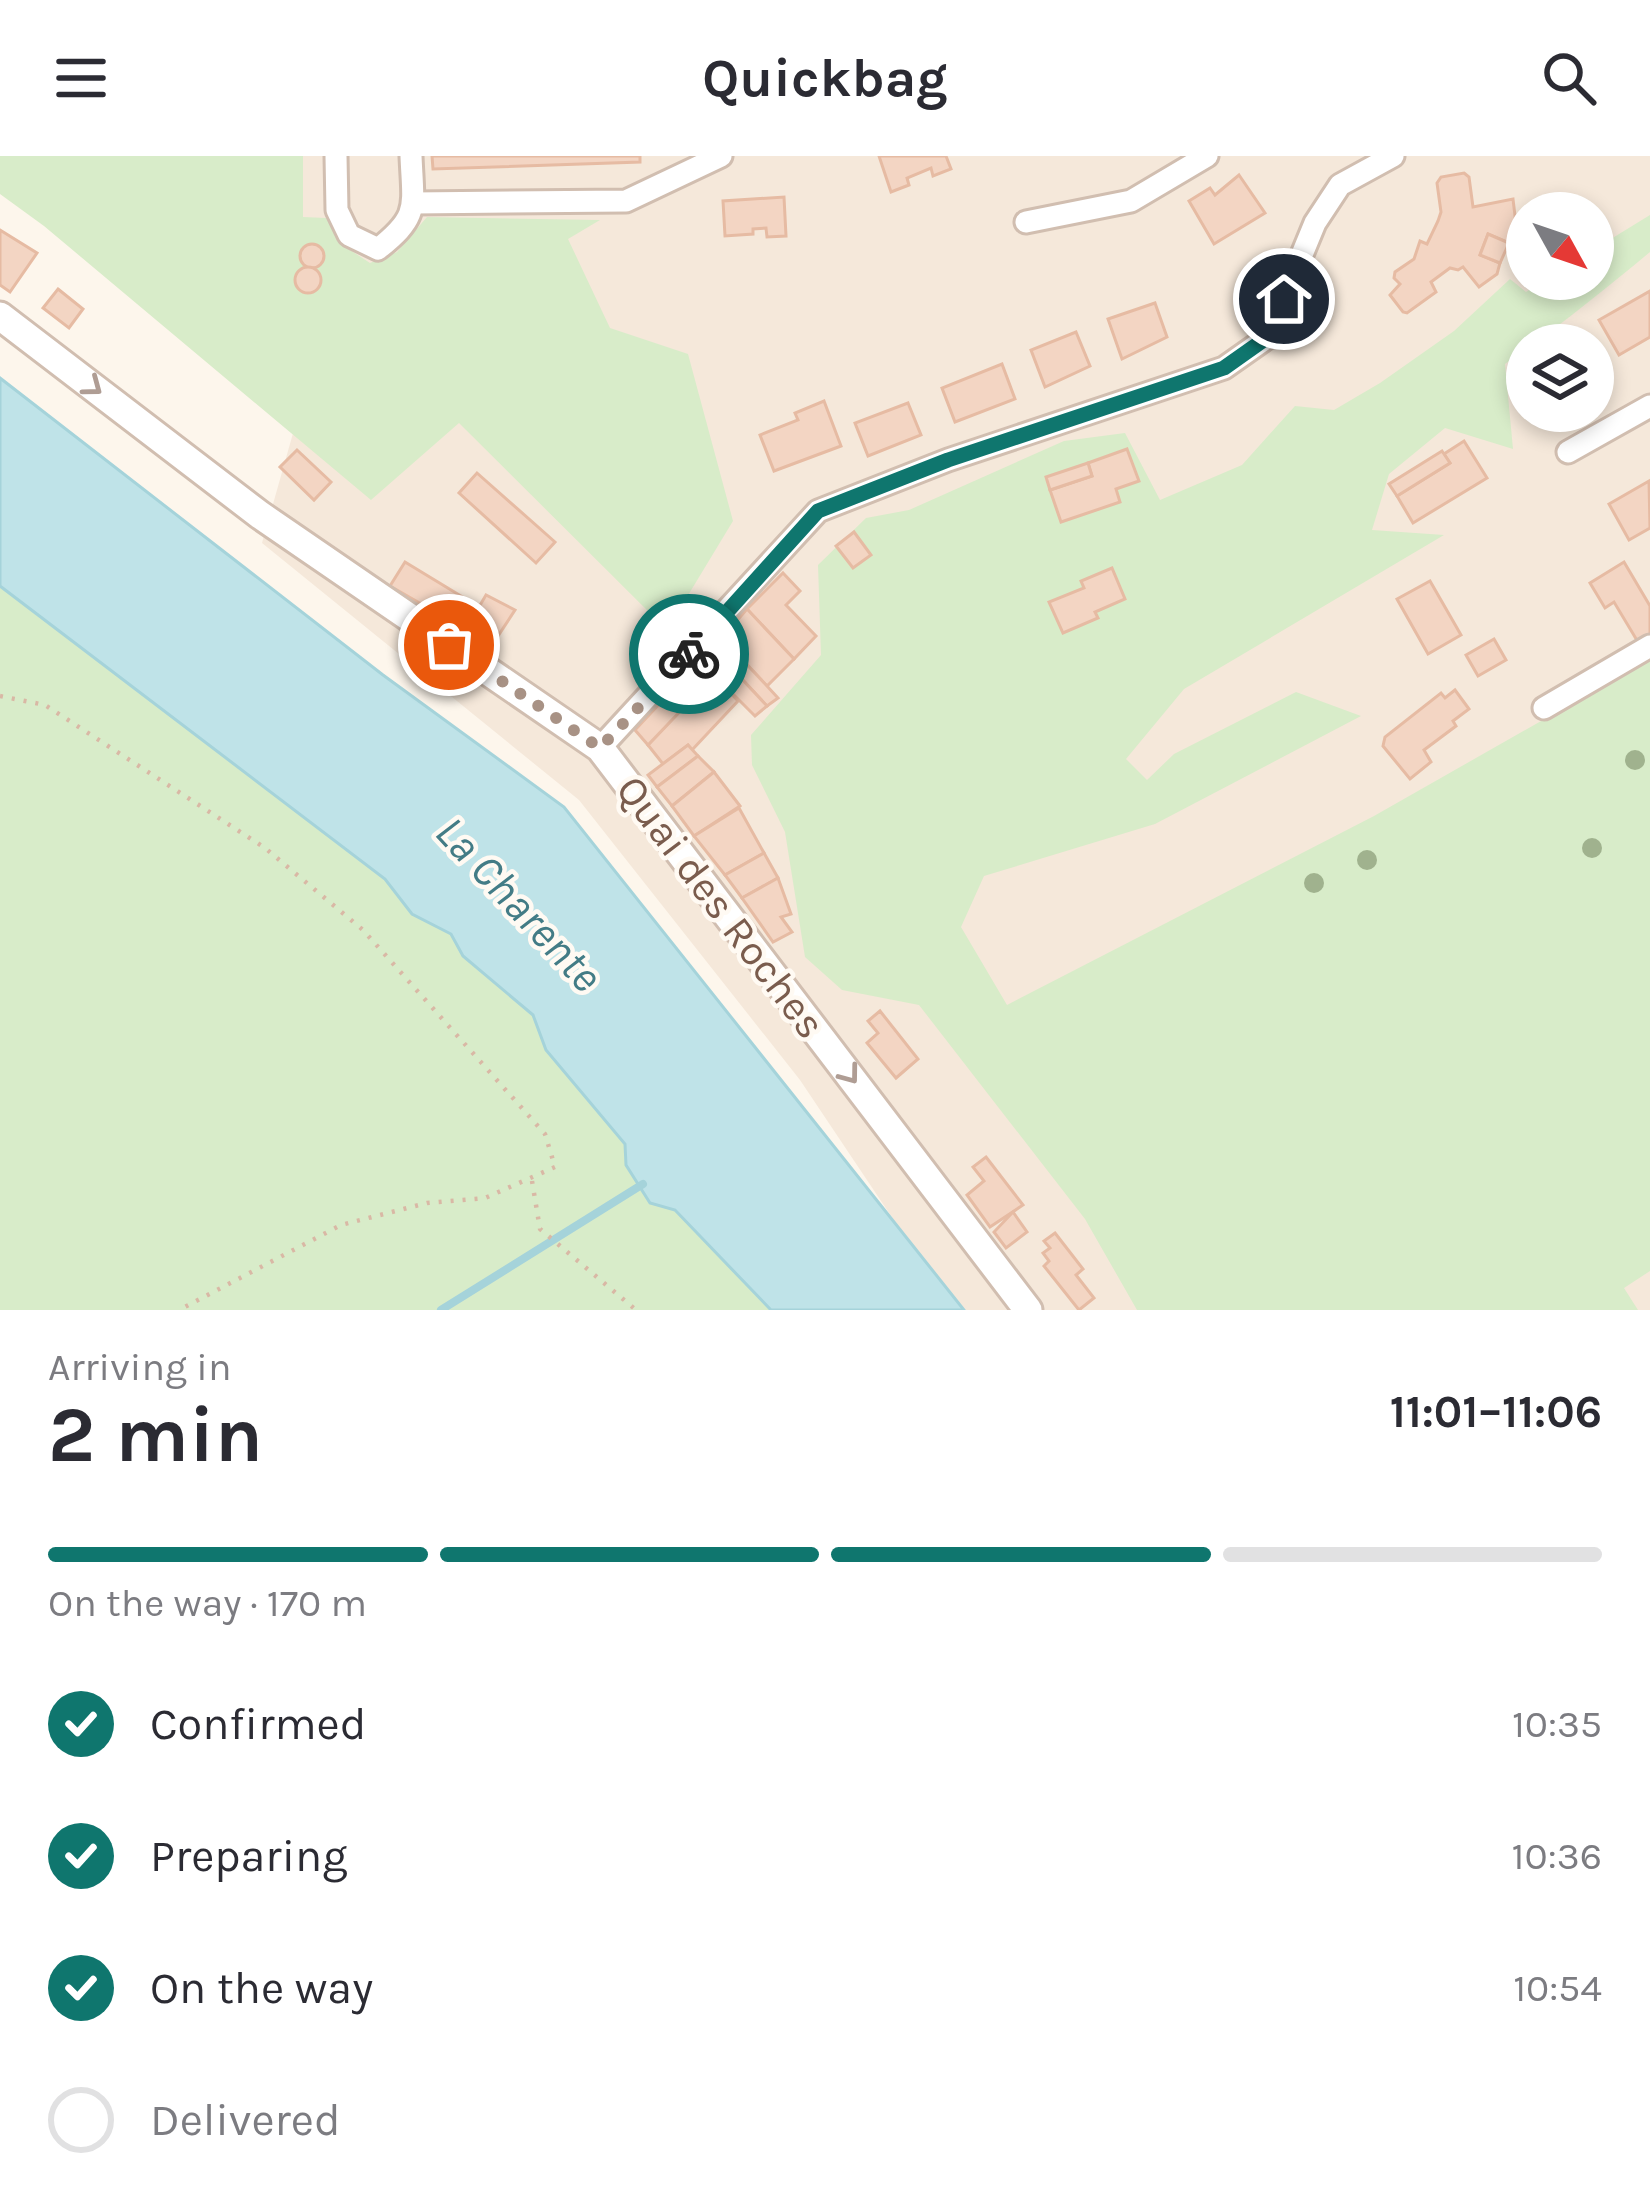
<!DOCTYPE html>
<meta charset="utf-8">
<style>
:root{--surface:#fff;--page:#f7f7f7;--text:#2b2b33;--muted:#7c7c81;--line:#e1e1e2;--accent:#0f766e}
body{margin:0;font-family:Karla,sans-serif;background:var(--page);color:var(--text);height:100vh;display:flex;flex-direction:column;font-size:45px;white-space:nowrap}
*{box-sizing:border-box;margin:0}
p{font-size:39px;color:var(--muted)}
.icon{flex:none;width:66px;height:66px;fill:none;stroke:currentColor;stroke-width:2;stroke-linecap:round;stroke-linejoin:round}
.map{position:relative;height:1154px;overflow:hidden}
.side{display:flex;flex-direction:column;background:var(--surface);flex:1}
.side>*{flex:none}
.needle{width:78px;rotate:130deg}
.controls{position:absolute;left:1506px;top:36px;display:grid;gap:24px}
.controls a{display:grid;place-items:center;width:108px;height:108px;border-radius:50%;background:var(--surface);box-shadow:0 6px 18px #0003;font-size:60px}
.pin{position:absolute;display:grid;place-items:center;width:102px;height:102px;color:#fff;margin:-51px;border:6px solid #fff;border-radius:50%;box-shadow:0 3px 12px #0007}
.courier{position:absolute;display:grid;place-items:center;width:120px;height:120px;margin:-60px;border:9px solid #0f766e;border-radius:50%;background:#fff;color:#222;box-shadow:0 3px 15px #0007}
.summary em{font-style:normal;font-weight:700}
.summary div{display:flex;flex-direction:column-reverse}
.summary{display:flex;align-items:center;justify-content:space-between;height:204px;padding:0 48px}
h1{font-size:78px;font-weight:700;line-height:90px}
.bar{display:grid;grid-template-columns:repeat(4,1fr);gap:18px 12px;align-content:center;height:144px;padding:0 48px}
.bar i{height:15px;border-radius:9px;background:var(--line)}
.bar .selected{background:var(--accent)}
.bar p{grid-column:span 4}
ol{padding:0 48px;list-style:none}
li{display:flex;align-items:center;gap:36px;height:132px}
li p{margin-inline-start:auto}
li .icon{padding:12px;border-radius:50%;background:var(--accent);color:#fff;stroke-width:4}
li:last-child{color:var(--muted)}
li i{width:66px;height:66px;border:6px solid var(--line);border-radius:50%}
header{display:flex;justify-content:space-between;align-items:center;height:156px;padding:0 48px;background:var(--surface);font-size:54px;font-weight:700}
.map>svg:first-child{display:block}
.residential{fill:#f5e8da;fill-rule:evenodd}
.green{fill:#d8ecc9}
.water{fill:#bfe3e8;stroke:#a5d3da;stroke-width:3}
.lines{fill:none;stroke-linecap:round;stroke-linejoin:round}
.stream{stroke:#a5d3da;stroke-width:8}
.building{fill:#f3d5c3;stroke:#e6bba3;stroke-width:3}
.minor-casing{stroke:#d1beb0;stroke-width:27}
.tertiary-casing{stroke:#d1beb0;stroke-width:33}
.path{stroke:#d9b8a5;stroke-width:4.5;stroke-dasharray:3 9;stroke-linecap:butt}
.minor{stroke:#fff;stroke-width:21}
.tertiary{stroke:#fff;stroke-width:27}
.tree{fill:#a0b28e}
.oneway{stroke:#af9d94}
.done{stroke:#a89285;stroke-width:12;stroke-dasharray:0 21.6}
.route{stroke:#0f766e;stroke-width:15}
.labels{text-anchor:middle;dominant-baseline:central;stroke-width:9;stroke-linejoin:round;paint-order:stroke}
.street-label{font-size:42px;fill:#7a5c4d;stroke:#fffaf3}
.water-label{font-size:45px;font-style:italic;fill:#437c86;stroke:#fffaf3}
</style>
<header><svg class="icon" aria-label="menu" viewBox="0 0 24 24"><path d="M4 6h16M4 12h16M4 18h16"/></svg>Quickbag<svg class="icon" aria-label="search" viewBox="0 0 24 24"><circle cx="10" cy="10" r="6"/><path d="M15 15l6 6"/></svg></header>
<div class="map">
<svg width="1650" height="1154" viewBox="0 0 1650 1154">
<rect width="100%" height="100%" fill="#fdf6ec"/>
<!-- residential -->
<path class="residential" d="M260,0H1650V1154H954L800,924L579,644L262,387L301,249ZM1527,57H1593V123H1527ZM1527,189H1593V255H1527Z"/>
<!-- green -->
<g class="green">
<path d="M0,0H303V61L326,62L344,90L370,107L397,96L427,61L600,64L568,83L610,172L688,198L733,365L667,474L459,267L371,344L44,70L0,38Z"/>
<path d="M1650,59V96C1602,136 1553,175 1505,208L1513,293L1445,272L1389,318L1372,374L1444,379L1184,533L1126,603L1147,624L1174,598L1296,536L1361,560L1155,668L984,720L961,771L1007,849L1374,660L1650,503V1115L1624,1132L1638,1154H1137L1085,1063L919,849L842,834L805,801L785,676L752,609L751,579L821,499L818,409L866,362L909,354L1064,285L1125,277L1160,344L1242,309L1295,250L1334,254L1380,227L1454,175L1510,123L1526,136L1547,123H1593V94Z"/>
<path d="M0,430L385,723L412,758L452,778L463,800L533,859L546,894L625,988L626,1010L675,1054L771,1154H0Z"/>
</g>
<!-- water -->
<path class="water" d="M0,222L383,519L564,651L964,1154H771L675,1054L650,1047L626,1009L625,988L546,894L533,859L463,800L451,778L412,758L385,723L0,430Z"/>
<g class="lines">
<!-- stream -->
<path class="stream" d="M441,1154L643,1028"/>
</g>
<!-- building -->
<g class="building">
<path d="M432,0H640V6L433,13Z"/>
<path d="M879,0H946L951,13L933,20L931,12L907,22L909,29L891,36Z"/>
<path d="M1464,17L1469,21L1473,51L1513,43L1516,68L1512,69L1509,87L1488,78L1480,99L1500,107L1497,118L1479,131L1463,111L1458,114L1450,112L1431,126L1436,136L1407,157L1403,156L1390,139L1400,128L1394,122L1395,116L1414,103L1420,85L1427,88L1438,65L1441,56L1437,27L1441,21Z"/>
<path d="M1239,19L1265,57L1214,88L1189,45L1210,32L1215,39Z"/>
<path d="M784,41L786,80L767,81L766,72L753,73V78L725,80L723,45Z"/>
<path d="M0,74L37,97L10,136L0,129Z"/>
<path d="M1488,78L1509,87L1500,107L1480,99Z"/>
<circle cx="312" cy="100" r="12"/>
<circle cx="308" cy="124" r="13"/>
<path d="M58,133L83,153L69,172L43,152Z"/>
<path d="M1650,135V181L1619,199L1599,164Z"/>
<path d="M1155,147L1167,181L1122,203L1108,163Z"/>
<path d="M1076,176L1090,210L1045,231L1031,194Z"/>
<path d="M1002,208L1015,243L955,266L942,232Z"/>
<path d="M824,245L841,290L774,315L760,279L798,264L795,257Z"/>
<path d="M908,247L921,279L868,300L855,267Z"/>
<path d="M1464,285L1487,322L1413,367L1397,340L1450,307L1444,298Z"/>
<path d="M1127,293L1139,325L1116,333L1120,346L1061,366L1050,334L1092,320L1088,307Z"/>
<path d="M297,294L331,326L314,344L280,311Z"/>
<path d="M1442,295L1450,307L1397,340L1389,328Z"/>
<path d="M1088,307L1092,320L1050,334L1046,321Z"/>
<path d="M477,317L555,386L536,407L459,337Z"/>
<path d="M1649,325L1650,372L1629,384L1609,348Z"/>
<path d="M854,376L871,399L853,412L836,390Z"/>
<path d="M405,406L479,451L486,439L515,454L498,480L482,471L477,480L390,430Z"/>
<path d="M1624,406L1650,450V479L1638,486L1614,446L1605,452L1590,427Z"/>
<path d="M1112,412L1125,443L1095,456L1098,462L1063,477L1049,446L1084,432L1081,425Z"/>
<path d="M783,417L800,435L786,449L816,480L794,503L747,453Z"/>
<path d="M1430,425L1461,479L1428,498L1397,443Z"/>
<path d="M747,453L794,503L767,530L722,482Z"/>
<path d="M722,482L767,530L778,542L767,550L712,491Z"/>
<path d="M1494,483L1506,504L1478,520L1466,499Z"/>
<path d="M712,491L767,550L755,560L700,505Z"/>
<path d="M700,505L714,519L690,545L676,530Z"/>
<path d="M714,519L738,545L692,594L688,589L663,608L648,589Z"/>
<path d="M676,530L690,545L648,589L635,574Z"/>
<path d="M1455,534L1469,553L1453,565L1456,570L1424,594L1431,606L1410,623L1383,590L1385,581L1441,537L1445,542Z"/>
<path d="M688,589L698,600L657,631L648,619Z"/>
<path d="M698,600L714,616L672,650L657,631Z"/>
<path d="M714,616L740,650L694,680L672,650Z"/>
<path d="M739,652L764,697L725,719L694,680Z"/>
<path d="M764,697L778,722L742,742L725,719Z"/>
<path d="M778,722L791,758L781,761L792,776L773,786L742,742Z"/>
<path d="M880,855L918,903L896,922L867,887L878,877L868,865Z"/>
<path d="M986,1001L1023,1049L990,1071L967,1039L984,1025L973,1011Z"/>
<path d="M1013,1056L1027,1076L1006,1092L994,1076Z"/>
<path d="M1055,1077L1083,1113L1076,1119L1094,1142L1079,1154L1044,1110L1049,1105L1043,1097L1050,1092L1044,1085Z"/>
</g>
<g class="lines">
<defs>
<g id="minor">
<path d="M336,0L337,54L349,79L378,93C420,60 413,51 411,0"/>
<path d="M413,47L626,45L721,0"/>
<path d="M1026,66L1131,45L1207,0"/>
<path d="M1568,296L1650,250"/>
<path d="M1544,552L1650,490"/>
<path d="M600,592L818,355L948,304L1224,212L1268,181L1315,67L1340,29L1393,0"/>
</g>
<path id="tertiary" d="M0,160L260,359L600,592L1028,1154"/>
</defs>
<!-- minor casing -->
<use href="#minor" class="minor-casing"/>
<!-- tertiary casing -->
<use href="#tertiary" class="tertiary-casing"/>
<!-- path -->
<g class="path">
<path d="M0,540L45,549L265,692L363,774L545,978L555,1011L485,1042L427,1047L341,1069L179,1154"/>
<path d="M532,1025L540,1073L636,1154"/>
</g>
<!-- minor -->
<use href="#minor" class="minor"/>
<!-- tertiary -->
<use href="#tertiary" class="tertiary"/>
</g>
<!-- trees -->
<g class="tree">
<circle cx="1635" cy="604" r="10"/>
<circle cx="1592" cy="692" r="10"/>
<circle cx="1367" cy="704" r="10"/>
<circle cx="1314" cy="727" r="10"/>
</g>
<!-- one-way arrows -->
<defs><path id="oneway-chevron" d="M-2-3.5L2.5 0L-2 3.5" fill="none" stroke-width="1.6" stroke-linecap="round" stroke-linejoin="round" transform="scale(3)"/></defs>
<g class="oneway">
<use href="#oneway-chevron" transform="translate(93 231) rotate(37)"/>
<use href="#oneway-chevron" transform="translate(850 919) rotate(53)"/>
</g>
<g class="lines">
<!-- done -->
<path class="done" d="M449,489L600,592L689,498"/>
<!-- route -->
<path class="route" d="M689,498L818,355L948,304L1224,212L1268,181L1284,143"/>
</g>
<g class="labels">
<!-- street labels -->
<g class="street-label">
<text transform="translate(721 751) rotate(53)">Quai des Roches</text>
</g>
<!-- water labels -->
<g class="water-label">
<text transform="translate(519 748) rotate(47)">La Charente</text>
</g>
</g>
</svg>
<div class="controls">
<a><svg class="needle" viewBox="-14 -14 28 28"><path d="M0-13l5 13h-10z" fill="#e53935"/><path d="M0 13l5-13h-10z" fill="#7c7c81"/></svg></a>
<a><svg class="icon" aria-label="layers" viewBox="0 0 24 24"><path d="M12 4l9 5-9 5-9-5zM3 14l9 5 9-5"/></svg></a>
</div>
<div class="pin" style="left:449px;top:489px;background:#ea580c"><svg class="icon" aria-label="bag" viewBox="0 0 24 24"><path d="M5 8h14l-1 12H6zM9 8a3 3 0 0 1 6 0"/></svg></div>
<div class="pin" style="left:1284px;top:143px;background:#1f2937"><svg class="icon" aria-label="home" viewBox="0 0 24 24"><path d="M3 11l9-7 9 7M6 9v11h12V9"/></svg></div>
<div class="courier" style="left:689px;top:498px"><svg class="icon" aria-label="bike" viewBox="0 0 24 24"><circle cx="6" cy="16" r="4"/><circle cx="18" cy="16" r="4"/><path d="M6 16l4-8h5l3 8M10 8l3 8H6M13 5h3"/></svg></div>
</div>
<section class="side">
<div class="summary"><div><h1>2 min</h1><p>Arriving in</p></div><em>11:01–11:06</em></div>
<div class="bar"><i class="selected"></i><i class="selected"></i><i class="selected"></i><i></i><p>On the way · 170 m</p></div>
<ol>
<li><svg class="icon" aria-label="check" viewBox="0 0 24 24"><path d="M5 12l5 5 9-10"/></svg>Confirmed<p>10:35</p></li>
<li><svg class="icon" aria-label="check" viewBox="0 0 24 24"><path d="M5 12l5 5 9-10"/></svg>Preparing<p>10:36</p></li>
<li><svg class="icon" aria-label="check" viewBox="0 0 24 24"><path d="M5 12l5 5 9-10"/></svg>On the way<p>10:54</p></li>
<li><i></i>Delivered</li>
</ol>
</section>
